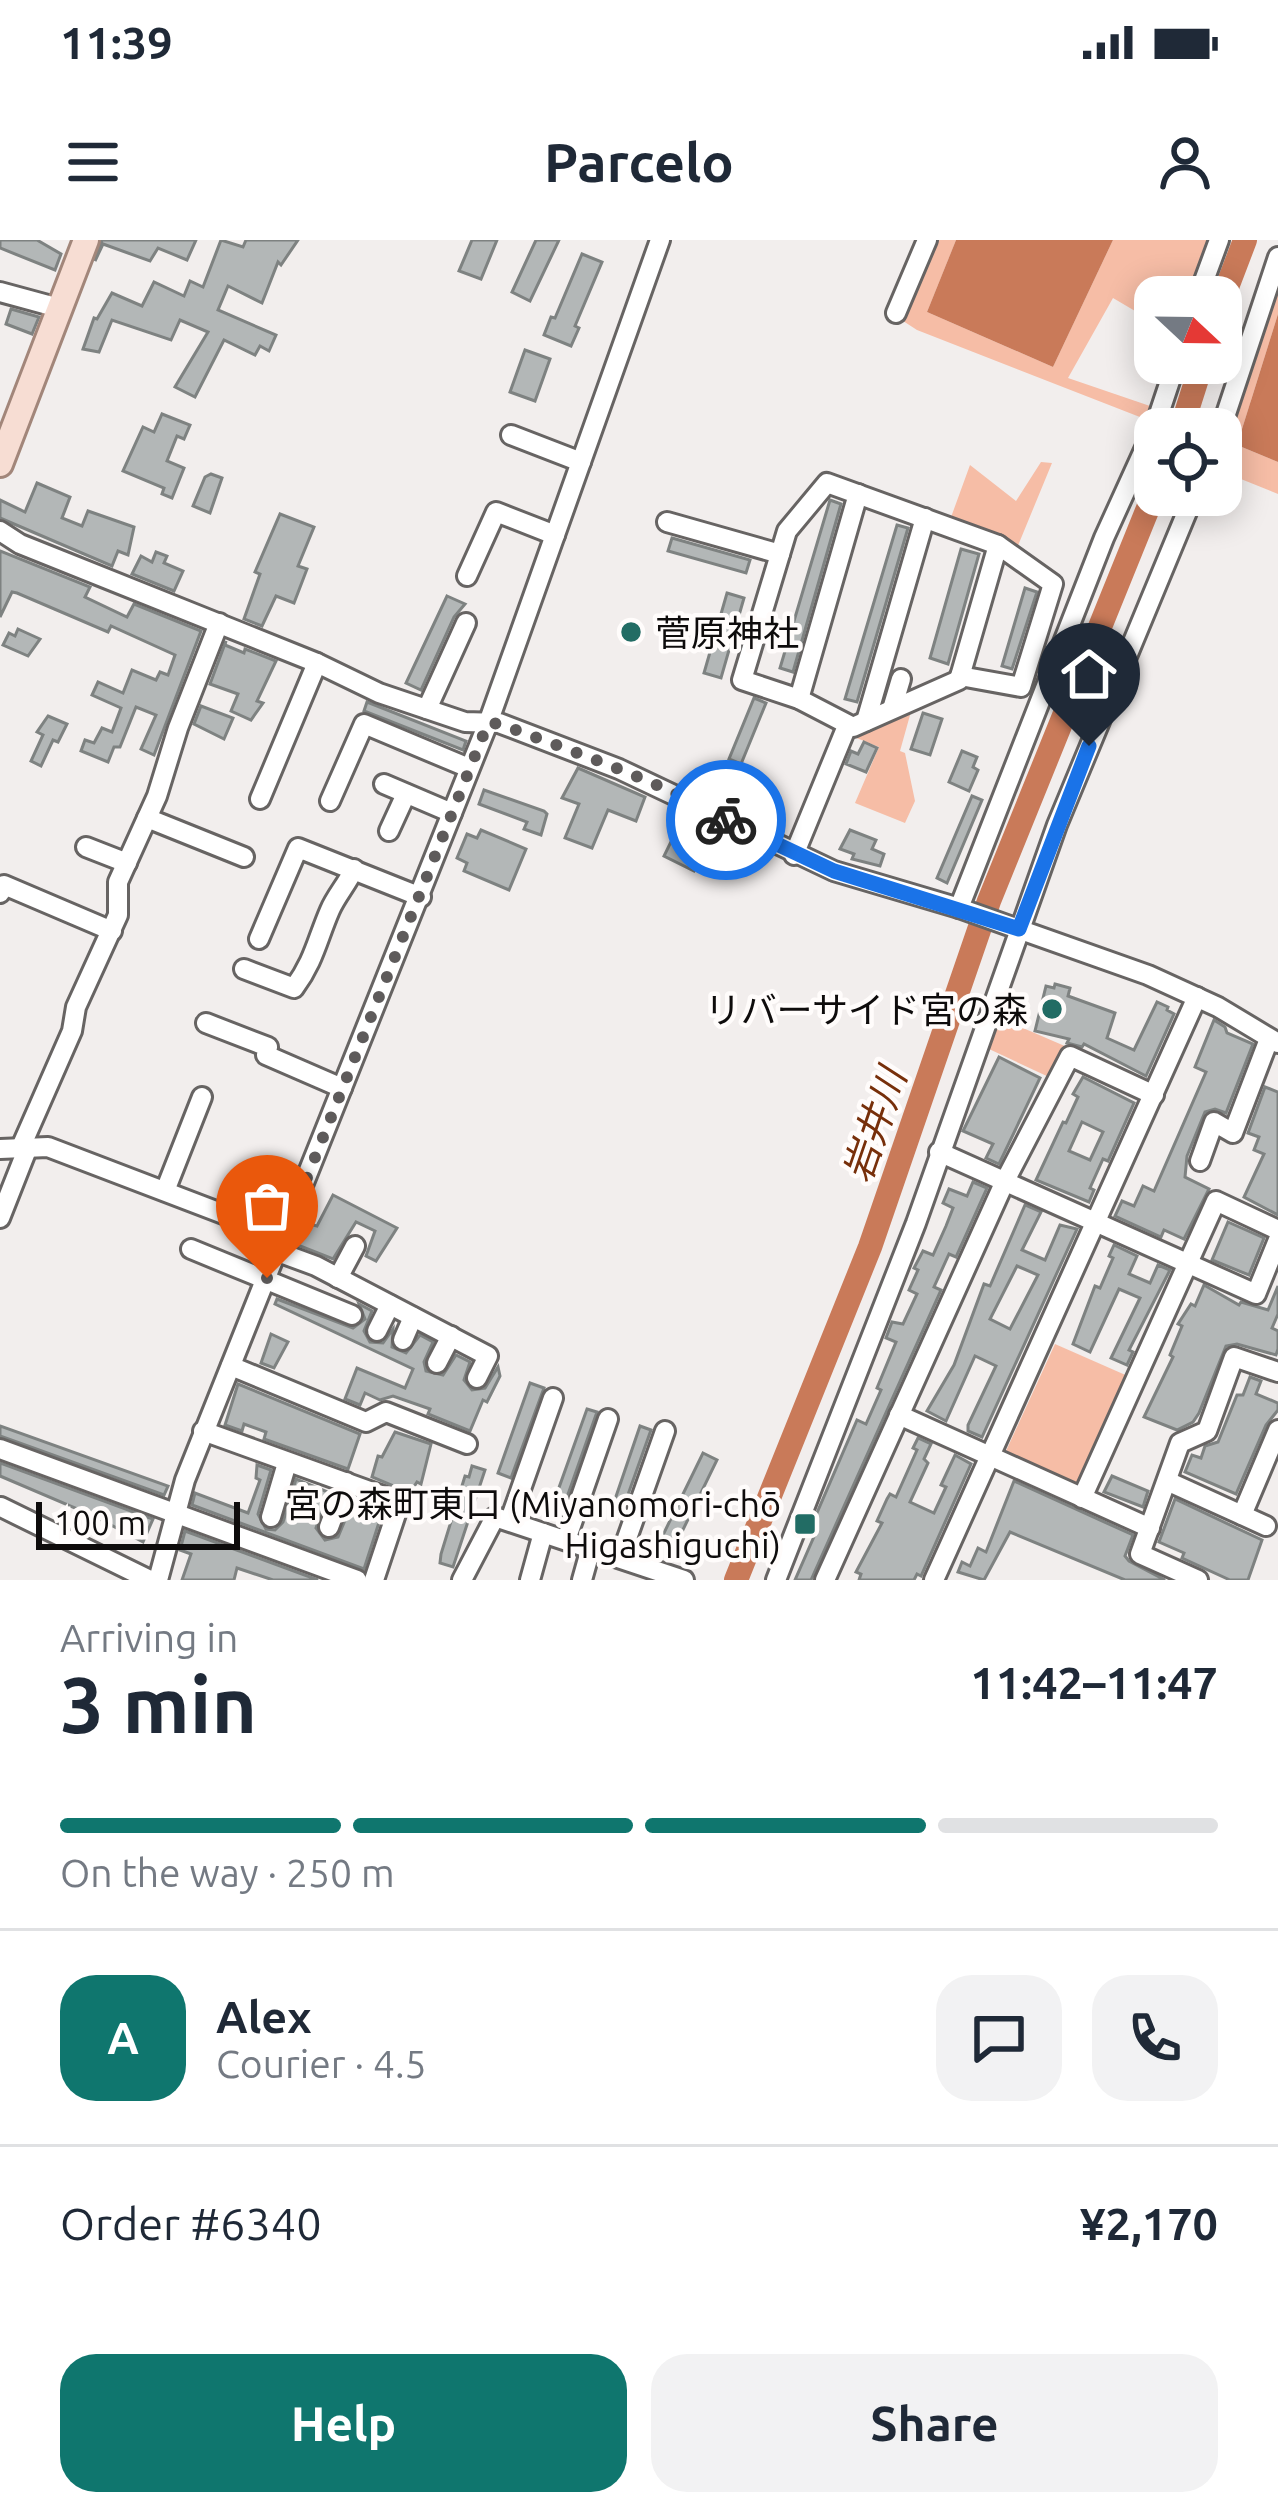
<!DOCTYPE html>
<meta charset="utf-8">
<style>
:root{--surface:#fff;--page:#f2f2f3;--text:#1f2937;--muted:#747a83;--line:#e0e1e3;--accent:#0f766e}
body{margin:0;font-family:Ubuntu,"Noto Sans JP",sans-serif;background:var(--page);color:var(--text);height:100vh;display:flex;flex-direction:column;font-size:45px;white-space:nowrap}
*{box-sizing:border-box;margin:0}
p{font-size:39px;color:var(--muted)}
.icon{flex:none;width:66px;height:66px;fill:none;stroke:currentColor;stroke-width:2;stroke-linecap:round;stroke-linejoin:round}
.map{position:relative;height:1340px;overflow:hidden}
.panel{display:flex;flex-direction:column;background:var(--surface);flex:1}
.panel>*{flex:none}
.needle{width:78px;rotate:112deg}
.controls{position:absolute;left:1134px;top:36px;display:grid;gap:24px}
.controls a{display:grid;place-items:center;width:108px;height:108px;border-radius:24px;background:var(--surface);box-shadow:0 6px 30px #0003;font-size:60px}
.scale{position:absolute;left:36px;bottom:30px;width:204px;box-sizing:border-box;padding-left:12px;border:6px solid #0e0c0c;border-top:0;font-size:33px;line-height:42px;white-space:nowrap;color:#0e0c0c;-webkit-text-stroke:9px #fffcfb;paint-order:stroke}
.pin{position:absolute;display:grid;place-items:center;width:102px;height:102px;color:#fff;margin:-123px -51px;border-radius:50% 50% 50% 0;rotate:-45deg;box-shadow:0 0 12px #0007}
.pin .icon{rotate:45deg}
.courier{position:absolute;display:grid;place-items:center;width:120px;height:120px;margin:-60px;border:9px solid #1a73e8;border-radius:50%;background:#fff;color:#222;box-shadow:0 3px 15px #0007}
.headline em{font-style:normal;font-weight:700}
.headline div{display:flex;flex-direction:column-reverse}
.headline{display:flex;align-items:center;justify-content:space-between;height:204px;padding:0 60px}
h1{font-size:78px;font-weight:700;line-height:90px}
.bar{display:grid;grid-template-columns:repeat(4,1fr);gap:18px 12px;align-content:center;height:144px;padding:0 60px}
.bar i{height:15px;border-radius:9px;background:var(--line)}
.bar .current{background:var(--accent)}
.bar p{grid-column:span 4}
.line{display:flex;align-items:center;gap:30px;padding:0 60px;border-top:3px solid var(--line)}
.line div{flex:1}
.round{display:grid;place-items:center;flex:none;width:126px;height:126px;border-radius:36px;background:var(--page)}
.primary-button{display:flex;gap:24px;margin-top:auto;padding:24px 60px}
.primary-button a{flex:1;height:138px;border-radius:36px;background:var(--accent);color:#fff;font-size:48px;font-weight:700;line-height:138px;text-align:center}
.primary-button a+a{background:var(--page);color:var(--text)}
.status{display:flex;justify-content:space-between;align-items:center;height:84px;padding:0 60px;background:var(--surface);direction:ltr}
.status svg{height:33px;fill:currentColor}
header{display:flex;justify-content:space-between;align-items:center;height:156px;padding:0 60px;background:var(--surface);font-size:54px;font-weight:700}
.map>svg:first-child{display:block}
.green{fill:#f6bda6}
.water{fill:#c97a59}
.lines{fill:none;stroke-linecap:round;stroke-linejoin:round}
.river{stroke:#c97a59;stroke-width:24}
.building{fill:#b3b7b7;stroke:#7e8281;stroke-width:3;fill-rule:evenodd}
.minor-casing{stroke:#676463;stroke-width:24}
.major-casing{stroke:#a2867a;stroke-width:30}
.minor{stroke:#fff;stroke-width:18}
.major{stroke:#f7ddd3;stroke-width:24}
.done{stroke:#5e5b5b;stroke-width:12;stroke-dasharray:0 21.6}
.route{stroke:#1a73e8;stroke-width:15}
.poi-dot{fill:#226c64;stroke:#fffcfb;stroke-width:4.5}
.labels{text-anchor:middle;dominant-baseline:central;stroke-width:9;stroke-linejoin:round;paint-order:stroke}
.poi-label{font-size:36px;fill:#0e0c0c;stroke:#fffcfb;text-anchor:end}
.water-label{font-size:39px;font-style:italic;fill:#772f0a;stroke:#fffcfb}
</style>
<div class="status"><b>11:39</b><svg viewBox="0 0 49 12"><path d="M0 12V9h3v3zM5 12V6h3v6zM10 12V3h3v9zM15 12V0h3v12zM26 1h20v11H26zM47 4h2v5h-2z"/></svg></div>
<header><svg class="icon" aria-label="menu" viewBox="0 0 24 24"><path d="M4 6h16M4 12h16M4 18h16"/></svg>Parcelo<svg class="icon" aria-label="person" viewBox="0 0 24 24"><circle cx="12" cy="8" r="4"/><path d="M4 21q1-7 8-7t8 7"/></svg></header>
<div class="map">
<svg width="1278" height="1340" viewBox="0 0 1278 1340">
<rect width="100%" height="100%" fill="#f2eeed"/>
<!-- green -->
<g class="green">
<path d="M933,0H956L927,72L1053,127L1113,0H1208L1188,57H1155V107L1143,101L1152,81L1113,58L1068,138L1150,166L1145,179L917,90L900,79Z"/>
<path d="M1278,34V74L1237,205L1278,222V254L1221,231V210Z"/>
<path d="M1041,222L1052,223L1017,308L950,280L970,225L1016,261Z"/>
<path d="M912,468L900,511L905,513L915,561L905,583L855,563L879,507L849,495Z"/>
<path d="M1000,778L1067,807L1051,838L989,809Z"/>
<path d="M1055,1104L1130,1137L1082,1243L1073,1247L1006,1211Z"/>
</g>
<!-- water -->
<g class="water">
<path d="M956,0H1113L1053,127L927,72Z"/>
<path d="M1278,74V222L1237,205Z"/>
</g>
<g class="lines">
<!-- river -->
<g class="river">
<path d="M1221,63L1245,0"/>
<path d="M1181,189L1202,123"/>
<path d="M736,1340L870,1007L989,661L1155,251"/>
</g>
</g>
<!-- building -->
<g class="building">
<path d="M0,0H37L61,14L55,30L0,8Z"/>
<path d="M102,0H196L187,20L158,8L150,21L103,4L95,21Z"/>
<path d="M221,0L243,7L246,0H298L281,25L278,22L262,63L228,46L218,70L276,95L269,111L260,106L255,115L224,100L195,157L175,147L208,92L180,80L171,100L112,80L99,112L83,109L94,78L97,79L112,53L142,66L154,42L184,56L190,41L203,47Z"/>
<path d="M472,0H497L481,39L459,31Z"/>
<path d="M536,0H559L530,61L512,52Z"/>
<path d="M582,14L602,22L575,86L579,88L571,106L544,95L551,77L555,78Z"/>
<path d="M11,69L39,77L32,94L6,84Z"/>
<path d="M525,110L550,119L535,161L510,152Z"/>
<path d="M162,174L190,185L184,199L177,196L167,221L184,228L172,258L162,254L164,248L123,231L143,187L154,192Z"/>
<path d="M211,234L222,238L210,273L193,266L205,237Z"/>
<path d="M37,243L70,257L62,278L82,286L88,271L134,287L128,315L118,311L112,326L0,278V260L25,272Z"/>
<path d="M830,260L841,264L793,432L780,428Z"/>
<path d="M280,274L314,287L298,326L307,329L294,363L276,356L262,386L244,379L260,334L255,332Z"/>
<path d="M897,285L908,288L857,462L845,459Z"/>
<path d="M672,298L750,320L746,333L668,311Z"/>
<path d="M961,309L979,314L948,424L930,418Z"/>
<path d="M0,311L90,347L85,357L127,377L134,364L201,391L154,515L141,509L156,475L136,467L120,507H114L108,522L81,511L85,500L94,503L102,488L112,492L121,468L92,455L98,442L123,453L132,430L156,440L160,432L168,435L175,415L111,386L108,392L17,353L12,352L0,377Z"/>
<path d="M156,312L167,316L164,323L183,331L174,351L132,334L141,316L152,322Z"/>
<path d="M1025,348L1037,352L1012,429L1002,426Z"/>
<path d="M727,353L744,358L721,438L704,433Z"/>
<path d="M447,356L465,364L454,377L421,450L406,443Z"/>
<path d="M18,389L40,399L28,416L3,405L9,393L15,396Z"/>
<path d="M226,401L225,405L244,413L245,409L276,421L257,461L263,463L251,480L231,471L238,454L210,444Z"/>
<path d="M754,458L766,463L741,524L729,519Z"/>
<path d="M367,462L466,501L463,510L364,471Z"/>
<path d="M201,466L233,478L224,499L194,484Z"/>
<path d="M923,473L942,479L930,515L911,509Z"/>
<path d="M48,476L67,484L58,502L53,500L41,526L31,521L43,495L37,492Z"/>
<path d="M864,502L877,508L866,532L846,524L851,511L858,514Z"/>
<path d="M962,511L977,517L973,527L978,530L969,551L949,542Z"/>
<path d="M578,528L645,557L636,581L608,570L592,608L565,598L579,564L562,558Z"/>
<path d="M484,550L544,571L547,574L541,595L524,589L527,582L479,564Z"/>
<path d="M972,556L982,560L947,643L937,638Z"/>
<path d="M684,575L696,581L687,598L705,607L694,631L664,616Z"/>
<path d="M481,590L526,609L509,650L464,631L467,623L457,618L467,594L477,598Z"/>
<path d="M850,590L876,600L872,609L884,614L880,626L852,619L854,614L840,609Z"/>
<path d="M1055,744L1070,748L1068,756L1115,773L1107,798L1134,810L1157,762L1168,767L1167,770L1174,774L1146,836L1084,804L1082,807L1067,803L1069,799L1035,791L1046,746L1054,748Z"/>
<path d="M1214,780L1225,787L1227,793L1253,804L1226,873L1215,869L1205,872L1187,916L1185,937L1209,949L1184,999L1164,990L1161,997L1115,976L1122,961L1134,966L1143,946L1154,951L1206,832L1195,827Z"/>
<path d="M999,817L1040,838L999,924L986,918L993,904L963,891Z"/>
<path d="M1083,837L1134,863L1108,921L1103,919L1090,948L1094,950L1089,962L1036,940L1063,882L1066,883L1078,857L1073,854ZM1082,882L1103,892L1090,920L1069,911Z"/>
<path d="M1265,847L1278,852V975L1244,957L1264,914L1254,910L1259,897L1248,893Z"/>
<path d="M973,942L987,948L956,1017L949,1014L934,1047L941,1050L811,1340H795L816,1292L810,1289L857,1180L866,1184L881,1150L877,1148L896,1102L886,1098L892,1082L903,1084L917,1054L909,1050L918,1030L914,1028L923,1011L933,1015L946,986L953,968L943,963L949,949L967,956Z"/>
<path d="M333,955L397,988L376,1021L366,1016L375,991L356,982L333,1019L295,1004L305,983L317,986Z"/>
<path d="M1025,965L1041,972L1022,1010L1045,1020L1060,985L1077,989L982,1197L968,1191V1185L996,1126L975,1116L946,1181L927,1171L954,1125L984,1044L990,1046ZM1017,1026L1038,1035L1010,1089L990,1079Z"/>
<path d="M1228,982L1264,998L1249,1035L1212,1020Z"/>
<path d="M1114,1005L1137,1016L1129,1034L1150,1043L1158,1025L1170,1030L1129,1110L1133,1112L1127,1125L1111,1118L1140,1058L1119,1049L1090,1112L1073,1104L1095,1046L1100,1048L1113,1018L1109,1016Z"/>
<path d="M1204,1045L1239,1065L1241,1062L1268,1070L1278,1046V1074L1272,1088L1278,1091V1109L1276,1115L1237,1104L1226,1106L1199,1173L1193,1182L1177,1190L1144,1177L1173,1117L1170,1115L1182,1086L1178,1084L1191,1064L1195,1066Z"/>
<path d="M277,1059L353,1088L365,1079L359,1064L372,1071L364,1091L370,1102L383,1103L393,1089L392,1107L406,1113L420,1095L433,1102L424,1122L426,1131L443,1135L456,1115L470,1122L464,1140L472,1150L485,1148L498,1127L500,1136L487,1162L483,1160L470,1191L428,1174L430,1169L393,1156L380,1160L365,1153L360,1165L345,1159L357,1128L405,1148L413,1129L275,1064Z"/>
<path d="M271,1094L288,1102L274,1128L261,1123Z"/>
<path d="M1250,1137L1261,1141L1256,1154L1278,1163V1170L1266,1185L1236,1254L1185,1232L1192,1215L1201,1218L1205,1206L1218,1202L1237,1155H1243Z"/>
<path d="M530,1143L544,1148L511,1238L498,1233Z"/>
<path d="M238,1144L360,1194L348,1229L264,1199L266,1192L244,1184L242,1191L225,1185Z"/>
<path d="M587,1169L597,1172L566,1260L556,1256Z"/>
<path d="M0,1186L168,1246L164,1255L0,1196Z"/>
<path d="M640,1186L651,1190L620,1277L610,1274Z"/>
<path d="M395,1192L431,1204L421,1244L417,1242L410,1253L372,1237L378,1216L382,1217Z"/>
<path d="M918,1198L931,1204L924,1219L928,1223L910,1262L934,1273L946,1247L941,1245L955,1215L971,1224L921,1336L917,1334L914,1340H859L861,1334L856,1332L882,1283L877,1281L887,1259L890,1254L896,1257L917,1210L913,1208Z"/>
<path d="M703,1213L717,1220L676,1304L662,1297Z"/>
<path d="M0,1223L153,1279L143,1302L94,1276L0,1236Z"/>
<path d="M257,1225L271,1230L258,1274L266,1289L275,1290L283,1282L296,1239L328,1252L316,1288L325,1300L338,1297L353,1261L383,1270L364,1329L192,1265L195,1253L248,1273L260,1240L256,1238Z"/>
<path d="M472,1226L485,1230L453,1327L440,1323L441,1314L465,1236L469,1237Z"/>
<path d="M1112,1236L1148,1251L1143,1267L1104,1252Z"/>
<path d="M1014,1241L1133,1295L1125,1316L1129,1321L1165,1340H1125L1010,1292L984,1340L958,1332L962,1322L970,1326L978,1308L986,1312Z"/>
<path d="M1175,1259L1262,1300L1248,1340H1230L1182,1318L1184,1313L1159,1302Z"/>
<path d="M185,1291L318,1340H273L237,1328L234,1340H182L191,1314L180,1310Z"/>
</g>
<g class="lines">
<defs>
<g id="minor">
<path d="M0,52L59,68"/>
<path d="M1198,57L1219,0"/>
<path d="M896,73L927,0"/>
<path d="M1221,189L1278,17"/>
<path d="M511,195L581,222"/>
<path d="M827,243L998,305L959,440L853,487L799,459L742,440L787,291Z"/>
<path d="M667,282L780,314"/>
<path d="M0,291L20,304L317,423L379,453L465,482L499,483L619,529L834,631L959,668L1148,735L1218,767L1278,803"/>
<path d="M467,336L496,272L555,295"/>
<path d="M960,436L1021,447L1053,344L998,305"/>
<path d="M799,459L858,254"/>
<path d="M427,469L466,383"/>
<path d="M892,469L901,439"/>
<path d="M866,481L925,278"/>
<path d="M384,544L452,573"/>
<path d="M260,559L317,423"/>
<path d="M330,561L364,484L469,528"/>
<path d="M147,578L244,617"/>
<path d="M389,591L406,554"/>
<path d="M86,607L127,623"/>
<path d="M794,615L847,486"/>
<path d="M0,653L4,645L112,691"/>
<path d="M959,668L1104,298L1155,186L1176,123"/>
<path d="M259,699L298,608L421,657"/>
<path d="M244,729L294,748C314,721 317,700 330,670C336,656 347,644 354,629"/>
<path d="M206,783L268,807L266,815L342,848"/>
<path d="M21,907L72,791L76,767L118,675V642L157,556L178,488L219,383"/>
<path d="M0,909L48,907L284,997"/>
<path d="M939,912L1256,1054L1278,1000"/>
<path d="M1200,921L1214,882L1233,893L1269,799"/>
<path d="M165,951L202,857"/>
<path d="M0,978L28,907"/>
<path d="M191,1009L352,1075"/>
<path d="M278,1012L316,1026L488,1116L477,1138"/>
<path d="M338,1038L355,1006"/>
<path d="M377,1091L390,1065"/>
<path d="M403,1100L413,1077"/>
<path d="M437,1123L451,1096"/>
<path d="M231,1126L366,1182L386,1172L467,1204"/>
<path d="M899,1175L1150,1288"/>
<path d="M203,1191L400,1262L374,1340"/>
<path d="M0,1209L357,1340"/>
<path d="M1167,1241L1266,1286"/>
<path d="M1082,1258L1216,961L1278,990"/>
<path d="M1,1267L150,1340"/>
<path d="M1242,1275L1278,1190"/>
<path d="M271,1277L287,1223"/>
<path d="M510,1280L553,1158"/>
<path d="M329,1287L346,1242"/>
<path d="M566,1300L608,1179"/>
<path d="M620,1318L665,1191"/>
<path d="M158,1340L185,1240L488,483L660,0"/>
<path d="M462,1340L495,1277L684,1340"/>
<path d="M530,1340L543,1293"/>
<path d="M582,1340L591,1308"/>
<path d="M776,1340L916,983L1057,585L1194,255"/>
<path d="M825,1340L1005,941L1070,816L1154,855"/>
<path d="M934,1340L1197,757"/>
<path d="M1198,1340L1140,1314L1180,1203L1207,1191L1234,1117L1278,1132"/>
</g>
<path id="major" d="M0,224L86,0"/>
</defs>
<!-- minor casing -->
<use href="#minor" class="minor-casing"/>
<!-- major casing -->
<use href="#major" class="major-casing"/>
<!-- minor -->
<use href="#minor" class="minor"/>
<!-- major -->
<use href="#major" class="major"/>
</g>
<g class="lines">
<!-- done -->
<path class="done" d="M267,1038L488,483L500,484C576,513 655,539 726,580"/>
<!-- route -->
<path class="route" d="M726,580L834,631L1019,689L1089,506"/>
</g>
<!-- markers -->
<g class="poi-dot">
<circle cx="631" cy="392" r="12"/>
<circle cx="1052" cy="769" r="12"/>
<rect x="793" y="1272" width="24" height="24" rx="6"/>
</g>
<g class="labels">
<!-- poi labels -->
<g class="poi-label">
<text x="655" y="392" text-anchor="start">菅原神社</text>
<text x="1028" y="769">リバーサイド宮の森</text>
<text x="781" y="1263">宮の森町東口 (Miyanomori-chō<tspan x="781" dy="41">Higashiguchi)</tspan></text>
</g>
<!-- water labels -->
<g class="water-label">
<text transform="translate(874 885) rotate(-71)">岩井川</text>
</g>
</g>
</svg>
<div class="controls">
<a><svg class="needle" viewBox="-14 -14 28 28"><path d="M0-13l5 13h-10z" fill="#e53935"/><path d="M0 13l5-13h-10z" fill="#747a83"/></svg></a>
<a><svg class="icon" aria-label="locate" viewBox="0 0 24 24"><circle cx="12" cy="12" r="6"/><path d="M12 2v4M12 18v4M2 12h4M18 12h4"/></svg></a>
</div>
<div class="scale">100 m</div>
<div class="pin" style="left:267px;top:1038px;background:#ea580c"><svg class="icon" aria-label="bag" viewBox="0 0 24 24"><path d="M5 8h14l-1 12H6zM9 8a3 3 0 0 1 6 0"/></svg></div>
<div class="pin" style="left:1089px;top:506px;background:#1f2937"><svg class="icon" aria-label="home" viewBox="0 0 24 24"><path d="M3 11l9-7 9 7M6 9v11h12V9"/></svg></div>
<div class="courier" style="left:726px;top:580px"><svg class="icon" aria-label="bike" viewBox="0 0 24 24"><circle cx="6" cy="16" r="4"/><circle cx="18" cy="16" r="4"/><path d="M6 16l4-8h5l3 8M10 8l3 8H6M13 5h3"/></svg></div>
</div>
<section class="panel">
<div class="headline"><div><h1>3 min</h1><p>Arriving in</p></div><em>11:42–11:47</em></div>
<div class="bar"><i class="current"></i><i class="current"></i><i class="current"></i><i></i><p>On the way · 250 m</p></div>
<div class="line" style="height:216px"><b class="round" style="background:var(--accent);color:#fff">A</b><div><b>Alex</b><p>Courier · 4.5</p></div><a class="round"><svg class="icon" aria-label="chat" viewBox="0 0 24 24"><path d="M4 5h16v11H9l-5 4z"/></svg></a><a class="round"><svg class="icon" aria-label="phone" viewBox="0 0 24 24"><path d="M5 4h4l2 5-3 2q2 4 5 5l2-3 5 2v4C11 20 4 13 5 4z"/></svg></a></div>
<div class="line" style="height:156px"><div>Order #6340</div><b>¥2,170</b></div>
<div class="primary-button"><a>Help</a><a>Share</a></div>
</section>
